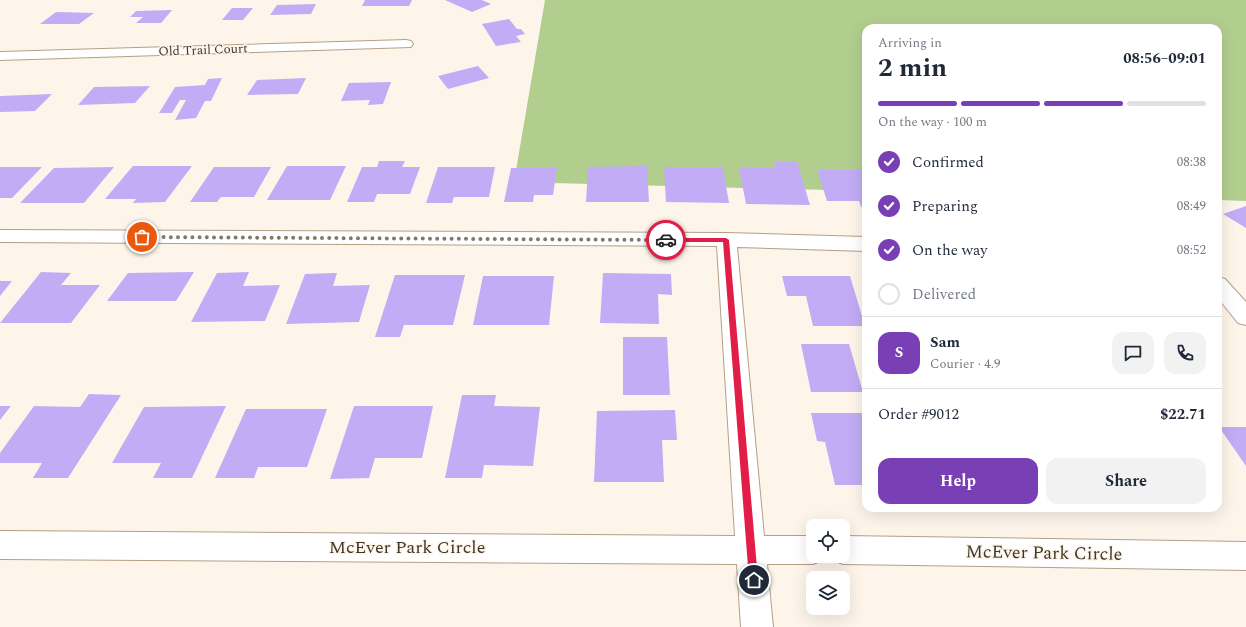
<!DOCTYPE html>
<meta charset="utf-8">
<style>
:root{--surface:#fff;--page:#f2f2f3;--text:#1f2937;--muted:#747a83;--line:#e0e1e3;--accent:#793fb5}
body{margin:0;font-family:Spectral,serif;background:var(--page);color:var(--text);height:100vh;display:flex;flex-direction:column;font-size:15px;white-space:nowrap}
*{box-sizing:border-box;margin:0}
p{font-size:13px;color:var(--muted)}
.icon{flex:none;width:22px;height:22px;fill:none;stroke:currentColor;stroke-width:2;stroke-linecap:round;stroke-linejoin:round}
.map{position:relative;flex:1;overflow:hidden}
.details{position:absolute;left:862px;top:24px;width:360px;height:488px;display:flex;flex-direction:column;background:var(--surface);border-radius:12px;box-shadow:0 4px 16px #0002}
.details>*{flex:none}
.controls{position:absolute;left:806px;top:519px;display:grid;gap:8px}
.controls a{display:grid;place-items:center;width:44px;height:44px;border-radius:8px;background:var(--surface);box-shadow:0 4px 16px #0002;font-size:20px}
.pin{position:absolute;display:grid;place-items:center;width:34px;height:34px;color:#fff;margin:-17px;border:2px solid #fff;border-radius:50%;box-shadow:0 1px 4px #0007}
.courier{position:absolute;display:grid;place-items:center;width:40px;height:40px;margin:-20px;border:3px solid #e11d48;border-radius:50%;background:#fff;color:#222;box-shadow:0 1px 5px #0007}
.headline em{font-style:normal;font-weight:700}
.headline div{display:flex;flex-direction:column-reverse}
.headline{display:flex;align-items:center;justify-content:space-between;height:68px;padding:0 16px}
h1{font-size:26px;font-weight:700;line-height:30px}
.bar{display:grid;grid-template-columns:repeat(4,1fr);gap:6px 4px;align-content:center;height:48px;padding:0 16px}
.bar i{height:5px;border-radius:3px;background:var(--line)}
.bar .on{background:var(--accent)}
.bar p{grid-column:span 4}
.line{display:flex;align-items:center;gap:10px;padding:0 16px;border-top:1px solid var(--line)}
.line div{flex:1}
.round{display:grid;place-items:center;flex:none;width:42px;height:42px;border-radius:12px;background:var(--page)}
ol{padding:0 16px;list-style:none}
li{display:flex;align-items:center;gap:12px;height:44px}
li p{margin-inline-start:auto}
li .icon{padding:4px;border-radius:50%;background:var(--accent);color:#fff;stroke-width:4}
li:last-child{color:var(--muted)}
li i{width:22px;height:22px;border:2px solid var(--line);border-radius:50%}
.primary-button{display:flex;gap:8px;margin-top:auto;padding:8px 16px}
.primary-button a{flex:1;height:46px;border-radius:12px;background:var(--accent);color:#fff;font-size:16px;font-weight:700;line-height:46px;text-align:center}
.primary-button a+a{background:var(--page);color:var(--text)}
.map>svg:first-child{display:block}
.green{fill:#b1ce8f}
.building{fill:#c1acf5}
.lines{fill:none;stroke-linecap:round;stroke-linejoin:round}
.minor-casing{stroke:#b49f85;stroke-width:2}
.minor{fill:#fff;fill-rule:evenodd}
.route{fill:#e11d48}
.done{stroke:#82796e;stroke-width:4;stroke-dasharray:0 7.2}
.labels{text-anchor:middle;dominant-baseline:central;stroke-width:3;stroke-linejoin:round;paint-order:stroke}
.far-street-label{font-size:13px;fill:#3f362b;stroke:#fef5ea}
.near-street-label{font-size:18px;fill:#3f362b;stroke:#fef5ea}
</style>
<div class="map">
<svg width="1246" height="627" viewBox="0 0 1246 627">
<rect width="100%" height="100%" fill="#fef5ea"/>
<!-- green -->
<path class="green" d="M545,0H1246V201L1218,200V28H866V191L514,182Z"/>
<!-- building -->
<g class="building">
<path d="M365,0H412L409,6H362Z"/>
<path d="M445,0H482L491,4L472,12Z"/>
<path d="M316,4L311,14L270,15L277,5Z"/>
<path d="M232,8H253L243,20H222Z"/>
<path d="M172,10L161,23H136L143,17H130L136,11Z"/>
<path d="M56,12L94,13L79,24H40Z"/>
<path d="M509,19L517,29H521L525,34L516,36L521,42L496,46L482,24Z"/>
<path d="M478,66L489,78L448,89L438,76Z"/>
<path d="M222,78L211,101H205L196,118L175,120L186,100H180L172,113H159L175,87L205,85L208,79Z"/>
<path d="M306,78L298,94L247,95L257,80Z"/>
<path d="M391,82L383,104L368,105L370,100L341,101L349,83Z"/>
<path d="M150,86L135,103L78,105L94,87Z"/>
<path d="M52,94L35,111L0,112V96Z"/>
<path d="M379,161H405L402,167H420L410,194H377L374,202H347L362,167H377Z"/>
<path d="M774,162H797L810,205L746,204L739,168H776Z"/>
<path d="M133,166H192L165,202L133,203L136,199H105Z"/>
<path d="M287,166H346L330,200H267Z"/>
<path d="M647,166L649,202H586L588,167Z"/>
<path d="M0,167H42L12,198H0Z"/>
<path d="M114,167L84,203H20L54,168Z"/>
<path d="M214,167H271L254,197H221L217,202H190Z"/>
<path d="M438,167H495L489,197H454L452,203H426Z"/>
<path d="M664,167L723,168L729,203L666,202Z"/>
<path d="M511,168H557L553,195H534L533,202H504Z"/>
<path d="M817,170H866V207H861L859,201H827Z"/>
<path d="M1246,206V228L1223,214Z"/>
<path d="M41,272L71,273L61,285H100L71,323H0Z"/>
<path d="M194,272L176,301H107L128,273Z"/>
<path d="M249,272L243,286L280,285L265,321L191,322L217,273Z"/>
<path d="M337,273L333,286L370,285L359,322L286,324L305,274Z"/>
<path d="M603,273L671,274L672,295L658,294L659,324L600,323Z"/>
<path d="M395,275H465L453,325H404L400,337H375Z"/>
<path d="M483,276H554L549,325H473Z"/>
<path d="M782,276H850L865,326H813L806,296H787Z"/>
<path d="M0,281H12L0,296Z"/>
<path d="M623,337H667L670,395H623Z"/>
<path d="M801,344H849L863,392H811Z"/>
<path d="M89,394L121,395L68,478H33L42,463H0V453L34,406L80,407Z"/>
<path d="M462,395H496L494,406L540,407L533,466L484,465L482,478H445Z"/>
<path d="M0,406H11L0,420Z"/>
<path d="M226,406L192,478H153L161,463H112L144,407Z"/>
<path d="M354,406H433L422,458H375L369,478L330,479Z"/>
<path d="M246,409H327L307,467H258L254,478H215Z"/>
<path d="M675,410L677,440H662L664,482H594L597,411Z"/>
<path d="M811,413H866V485H835L825,442L817,441Z"/>
<path d="M1219,427H1246V466Z"/>
</g>
<g class="lines">
<defs>
<g id="minor">
<path d="M406,40L411,41L413,44L411,47L0,60V52Z"/>
<path d="M0,230L726,233L866,237V251L737,247L764,536H813V556H825L823,560L813,564H767L773,627H741L737,564L0,559V531L735,536L717,246L0,242Z"/>
<path d="M1218,277L1225,279L1246,302V325L1238,323L1218,298Z"/>
<path d="M843,536L1246,542V570L843,564L833,560L831,556H843Z"/>
</g>
</defs>
<!-- minor casing -->
<use href="#minor" class="minor-casing"/>
<!-- minor -->
<use href="#minor" class="minor"/>
</g>
<!-- route -->
<path class="route" d="M664,238H726L729,240L758,580L754,585L749,580L723,242H666L663,240Z"/>
<g class="lines">
<!-- done -->
<path class="done" d="M142,237L666,240"/>
</g>
<g class="labels">
<!-- far-street labels -->
<g class="far-street-label">
<text transform="translate(203 50) rotate(-2)">Old Trail Court</text>
</g>
<!-- near-street labels -->
<g class="near-street-label">
<text x="407" y="547">McEver Park Circle</text>
<text transform="translate(1044 553) rotate(1)">McEver Park Circle</text>
</g>
</g>
</svg>
<div class="controls">
<a><svg class="icon" aria-label="locate" viewBox="0 0 24 24"><circle cx="12" cy="12" r="6"/><path d="M12 2v4M12 18v4M2 12h4M18 12h4"/></svg></a>
<a><svg class="icon" aria-label="layers" viewBox="0 0 24 24"><path d="M12 4l9 5-9 5-9-5zM3 14l9 5 9-5"/></svg></a>
</div>
<div class="pin" style="left:142px;top:237px;background:#ea580c"><svg class="icon" aria-label="bag" viewBox="0 0 24 24"><path d="M5 8h14l-1 12H6zM9 8a3 3 0 0 1 6 0"/></svg></div>
<div class="pin" style="left:754px;top:580px;background:#1f2937"><svg class="icon" aria-label="home" viewBox="0 0 24 24"><path d="M3 11l9-7 9 7M6 9v11h12V9"/></svg></div>
<div class="courier" style="left:666px;top:240px"><svg class="icon" aria-label="car" viewBox="0 0 24 24"><path d="M5 17H2v-5l4-1 3-4h7l3 4 3 1v5h-3M9 17h6M6 11h13"/><circle cx="7" cy="17" r="2"/><circle cx="17" cy="17" r="2"/></svg></div>
<section class="details">
<div class="headline"><div><h1>2 min</h1><p>Arriving in</p></div><em>08:56–09:01</em></div>
<div class="bar"><i class="on"></i><i class="on"></i><i class="on"></i><i></i><p>On the way · 100 m</p></div>
<ol>
<li><svg class="icon" aria-label="check" viewBox="0 0 24 24"><path d="M5 12l5 5 9-10"/></svg>Confirmed<p>08:38</p></li>
<li><svg class="icon" aria-label="check" viewBox="0 0 24 24"><path d="M5 12l5 5 9-10"/></svg>Preparing<p>08:49</p></li>
<li><svg class="icon" aria-label="check" viewBox="0 0 24 24"><path d="M5 12l5 5 9-10"/></svg>On the way<p>08:52</p></li>
<li><i></i>Delivered</li>
</ol>
<div class="line" style="height:72px"><b class="round" style="background:var(--accent);color:#fff">S</b><div><b>Sam</b><p>Courier · 4.9</p></div><a class="round"><svg class="icon" aria-label="chat" viewBox="0 0 24 24"><path d="M4 5h16v11H9l-5 4z"/></svg></a><a class="round"><svg class="icon" aria-label="phone" viewBox="0 0 24 24"><path d="M5 4h4l2 5-3 2q2 4 5 5l2-3 5 2v4C11 20 4 13 5 4z"/></svg></a></div>
<div class="line" style="height:52px"><div>Order #9012</div><b>$22.71</b></div>
<div class="primary-button"><a>Help</a><a>Share</a></div>
</section>
</div>
